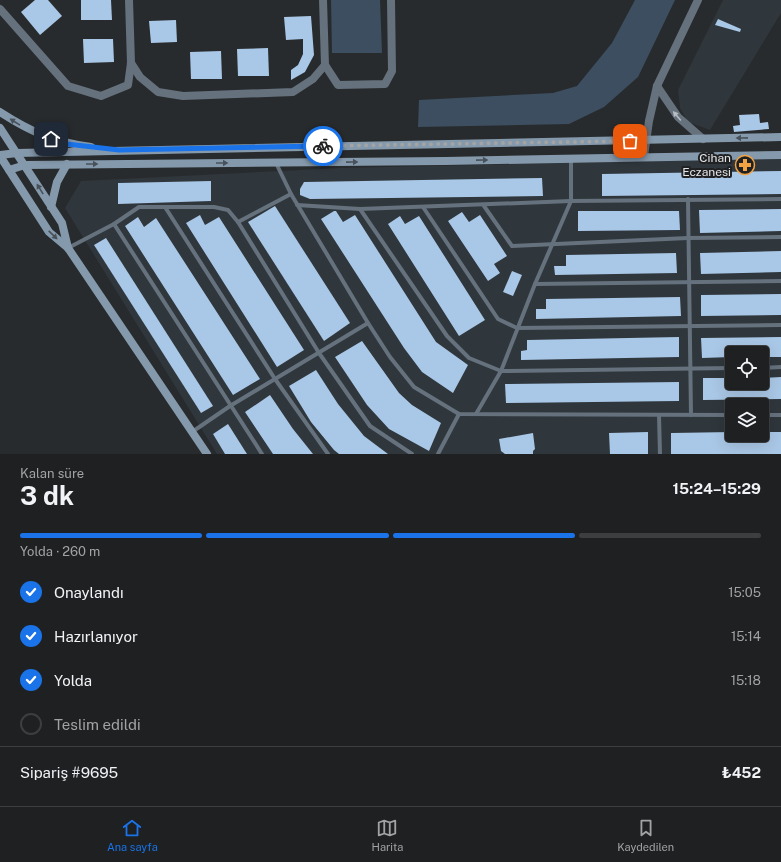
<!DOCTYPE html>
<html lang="tr">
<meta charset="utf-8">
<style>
:root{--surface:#1e2022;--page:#26282a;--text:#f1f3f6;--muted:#a1a3a5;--line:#3c3e40;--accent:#1a73e8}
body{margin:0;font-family:"Public Sans",sans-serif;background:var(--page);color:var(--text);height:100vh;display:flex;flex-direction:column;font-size:15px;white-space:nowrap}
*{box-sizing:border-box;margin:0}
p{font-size:13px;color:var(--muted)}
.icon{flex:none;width:22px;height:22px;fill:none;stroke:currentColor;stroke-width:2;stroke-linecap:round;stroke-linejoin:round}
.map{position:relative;height:454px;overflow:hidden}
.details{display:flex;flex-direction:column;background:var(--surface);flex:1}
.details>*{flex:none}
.controls{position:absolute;left:725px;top:346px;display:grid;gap:8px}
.controls a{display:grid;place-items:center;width:44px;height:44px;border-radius:4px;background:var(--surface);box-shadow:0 4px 16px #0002,0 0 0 1px var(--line);font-size:20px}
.pin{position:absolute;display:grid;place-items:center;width:34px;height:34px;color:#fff;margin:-17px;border-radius:8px;box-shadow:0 2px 6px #0006}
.courier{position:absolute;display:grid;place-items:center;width:40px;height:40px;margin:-20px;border:3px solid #1a73e8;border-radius:50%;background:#fff;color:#222;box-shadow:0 1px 5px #0007}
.headline em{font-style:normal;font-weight:700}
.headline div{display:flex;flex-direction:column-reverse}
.headline{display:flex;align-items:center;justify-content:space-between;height:68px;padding:0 20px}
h1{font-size:26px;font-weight:700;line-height:30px}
.bar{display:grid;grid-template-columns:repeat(4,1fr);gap:6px 4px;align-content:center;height:48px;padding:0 20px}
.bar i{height:5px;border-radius:3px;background:var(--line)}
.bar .current{background:var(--accent)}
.bar p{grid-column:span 4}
.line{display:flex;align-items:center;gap:10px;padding:0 20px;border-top:1px solid var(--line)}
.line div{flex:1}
ol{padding:0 20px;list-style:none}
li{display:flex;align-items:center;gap:12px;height:44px}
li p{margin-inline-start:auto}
li .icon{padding:4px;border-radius:50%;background:var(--accent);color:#fff;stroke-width:4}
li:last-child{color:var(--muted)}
li i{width:22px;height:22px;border:2px solid var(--line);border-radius:50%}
.menu{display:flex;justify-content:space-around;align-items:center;height:56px;border-top:1px solid var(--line);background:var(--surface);font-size:11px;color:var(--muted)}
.menu a{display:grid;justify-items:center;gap:2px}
.menu .current{color:var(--accent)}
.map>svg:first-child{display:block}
.built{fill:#2f363c;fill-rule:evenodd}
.green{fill:#3c4e60}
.building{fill:#a9c7e6}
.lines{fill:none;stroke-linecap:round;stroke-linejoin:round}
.lane{stroke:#65717d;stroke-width:4}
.street{stroke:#65717d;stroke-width:8}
.secondary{stroke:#8599ac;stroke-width:8}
.oneway{fill:#b8bcc2}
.oneway2{fill:#48515a}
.done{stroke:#a2a4a6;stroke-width:4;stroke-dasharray:0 7.2}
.route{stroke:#1a73e8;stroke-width:5}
.labels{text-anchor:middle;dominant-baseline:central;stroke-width:4;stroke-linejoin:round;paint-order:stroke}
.poi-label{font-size:12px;fill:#e4e5e7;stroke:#1f2123;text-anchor:end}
</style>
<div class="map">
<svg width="781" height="454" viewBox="0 0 781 454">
<rect width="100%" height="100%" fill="#282b2d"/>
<!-- built -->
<g class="built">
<path d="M723,0H781V13L710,130L688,122L680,108L678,90Z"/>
<path d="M781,158V454H217L65,208L81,181L340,168ZM732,353H762V383H732ZM732,405H762V435H732Z"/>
</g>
<!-- green -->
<g class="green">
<path d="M331,0H380L382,53H332Z"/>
<path d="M635,0H675L638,77L604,107L569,124L418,127L419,100L553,93L577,86L612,43Z"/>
</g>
<!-- building -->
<g class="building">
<path d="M35,0H48L62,16L40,35L21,12Z"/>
<path d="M81,0H111L112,20H81Z"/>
<path d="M311,16L314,55L305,72L291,80V70L298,65L303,54V39L286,40L284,17Z"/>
<path d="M718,19L741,29L740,32L715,25Z"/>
<path d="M176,20L177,42L151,43L149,21Z"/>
<path d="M83,39H113L114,62L84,63Z"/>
<path d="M268,48L269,76H238L237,49Z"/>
<path d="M221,51L222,79H191L190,52Z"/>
<path d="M759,114L760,123L768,122L769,129L734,132L733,126L740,125L739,115Z"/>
<path d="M781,171V194L602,196V174Z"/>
<path d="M542,178L543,196L310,199L300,195V189L304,182Z"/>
<path d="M211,181V201L118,204V183Z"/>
<path d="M275,206L350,323L324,341L248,222Z"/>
<path d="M781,209V231L700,233L699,210Z"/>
<path d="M334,211H336L343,222L355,215L436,342L468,365L453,393L422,372L404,348L321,219Z"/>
<path d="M578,211H679L680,230L578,231Z"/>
<path d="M462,212L469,222L480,215L507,256L494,264L500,273L488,281L448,221Z"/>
<path d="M200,215L205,225L219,217L304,350L277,367L186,223Z"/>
<path d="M400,216L405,224L419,216L485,320L459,336L388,224Z"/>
<path d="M138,217L144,227L156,218L260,379L233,395L125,226Z"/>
<path d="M106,238L213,406L201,413L94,245Z"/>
<path d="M781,251V272L701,274L700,253Z"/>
<path d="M676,253L677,273L555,275L554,266H566V255Z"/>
<path d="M512,271L522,275L513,296L503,292Z"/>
<path d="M781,294V315L701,316V295Z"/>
<path d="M680,297L681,316L536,319V309H546V299Z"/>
<path d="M679,337V357L521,360V351L527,350V340Z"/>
<path d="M781,337V357H762V353H732V357L702,358L701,338Z"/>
<path d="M362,341L399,393L412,405L441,423L429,451L389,429L367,405L335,357Z"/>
<path d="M316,370L338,404L364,436L388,454H339L334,450L311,422L289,386Z"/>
<path d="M781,377V399L703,400V378H732V383H762V378Z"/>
<path d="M679,382V401L506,403L505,384Z"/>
<path d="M270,395L293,429L313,454H273L245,412Z"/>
<path d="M228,424L247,454H225L213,434Z"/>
<path d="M648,432V454H610L609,433Z"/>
<path d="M732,432V435H762V432H781V454H671V433Z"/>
<path d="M533,433L535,449L533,451V454H505L501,451L499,439Z"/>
</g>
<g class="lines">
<!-- lane -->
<g class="lane">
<path d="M276,163L291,194L368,323L390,357L414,387L459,414L732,415"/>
<path d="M688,199L691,415"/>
<path d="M297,205L360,209L571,201L781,199"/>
<path d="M484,206L512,246L688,238L781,237"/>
<path d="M165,207L275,379L328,454"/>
<path d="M423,207L498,319L517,328L781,325"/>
<path d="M360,209L447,336L469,358L501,371L732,368"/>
<path d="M238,222L319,353L370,426L412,454"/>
<path d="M114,224L262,454"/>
<path d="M68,248L114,224L139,207H214L228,210L238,222L291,194"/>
<path d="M535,284L781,281"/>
<path d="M762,368L781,367"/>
<path d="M476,414L501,371L535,284L571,201V158"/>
<path d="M659,415L660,454"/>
<path d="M762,415H781"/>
<path d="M192,432L230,406L368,323"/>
<path d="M438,454L459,414"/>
</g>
<!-- street -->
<g class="street">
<path d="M323,0L325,65L338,85L385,84L392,71L391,0"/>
<path d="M0,9L68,86L101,96L128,85L131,63L129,0"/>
<path d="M131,63L140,77L158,92L183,96L293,92L313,79L325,65"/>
<path d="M657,86L678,117L703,139"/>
<path d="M644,156L649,121L657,86L698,0"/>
</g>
<!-- secondary -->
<g class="secondary">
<path d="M0,112C31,132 54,142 91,147"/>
<path d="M0,128L62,223L68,248"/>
<path d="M0,155L17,153C271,146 526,144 781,137"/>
<path d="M0,156L49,232L68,248L207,454"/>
<path d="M9,170L25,165L445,161L781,155"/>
<path d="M51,207L57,182L67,164"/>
</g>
</g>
<!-- one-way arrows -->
<defs><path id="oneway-solid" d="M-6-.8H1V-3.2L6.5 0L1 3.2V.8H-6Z"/></defs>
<use class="oneway" href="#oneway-solid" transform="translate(677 116) rotate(-130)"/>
<g class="oneway2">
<use href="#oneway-solid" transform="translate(15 122) rotate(-148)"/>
<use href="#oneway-solid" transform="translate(742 138) rotate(179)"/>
<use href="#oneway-solid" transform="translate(482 160) rotate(-1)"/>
<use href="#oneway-solid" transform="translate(352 162) rotate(-1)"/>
<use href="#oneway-solid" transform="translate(222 163)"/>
<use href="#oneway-solid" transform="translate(92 164)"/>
<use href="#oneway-solid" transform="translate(40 189) rotate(-122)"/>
<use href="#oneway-solid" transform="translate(53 235) rotate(44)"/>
</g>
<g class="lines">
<!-- done -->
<path class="done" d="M323,146L630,141"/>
<!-- route -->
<path class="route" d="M51,139L67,144L119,150L323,146"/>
</g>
<!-- icons -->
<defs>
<symbol id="pharmacy-ring" viewBox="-11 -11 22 22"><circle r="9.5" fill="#1f2123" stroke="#f3a442" stroke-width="1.5"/><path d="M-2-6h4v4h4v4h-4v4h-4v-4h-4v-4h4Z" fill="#f3a442"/></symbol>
</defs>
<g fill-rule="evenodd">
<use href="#pharmacy-ring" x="734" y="154" width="22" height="22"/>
</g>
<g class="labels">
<!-- poi labels -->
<g class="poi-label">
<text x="731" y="158">Cihan<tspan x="731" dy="14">Eczanesi</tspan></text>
</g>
</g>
</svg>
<div class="controls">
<a><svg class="icon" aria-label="locate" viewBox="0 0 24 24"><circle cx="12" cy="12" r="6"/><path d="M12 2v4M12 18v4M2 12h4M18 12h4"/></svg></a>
<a><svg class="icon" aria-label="layers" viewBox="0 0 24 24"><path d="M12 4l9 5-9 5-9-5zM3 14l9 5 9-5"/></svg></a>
</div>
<div class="pin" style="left:630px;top:141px;background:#ea580c"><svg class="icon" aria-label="bag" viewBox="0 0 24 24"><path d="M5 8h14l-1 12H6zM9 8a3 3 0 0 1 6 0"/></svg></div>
<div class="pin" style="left:51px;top:139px;background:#1f2937"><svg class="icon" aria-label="home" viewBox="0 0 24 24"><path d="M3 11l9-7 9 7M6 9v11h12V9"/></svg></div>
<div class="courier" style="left:323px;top:146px"><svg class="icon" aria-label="bike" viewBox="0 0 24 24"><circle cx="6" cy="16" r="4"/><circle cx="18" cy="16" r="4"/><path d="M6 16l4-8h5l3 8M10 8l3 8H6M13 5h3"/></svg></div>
</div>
<section class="details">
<div class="headline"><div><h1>3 dk</h1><p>Kalan süre</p></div><em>15:24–15:29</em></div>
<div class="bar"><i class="current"></i><i class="current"></i><i class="current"></i><i></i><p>Yolda · 260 m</p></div>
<ol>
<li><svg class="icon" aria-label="check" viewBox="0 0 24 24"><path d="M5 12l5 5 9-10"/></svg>Onaylandı<p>15:05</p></li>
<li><svg class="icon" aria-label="check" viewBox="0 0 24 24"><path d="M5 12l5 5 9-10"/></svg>Hazırlanıyor<p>15:14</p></li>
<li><svg class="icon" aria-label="check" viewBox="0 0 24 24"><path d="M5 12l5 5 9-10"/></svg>Yolda<p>15:18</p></li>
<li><i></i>Teslim edildi</li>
</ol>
<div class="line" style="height:52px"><div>Sipariş #9695</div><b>₺452</b></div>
</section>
<nav class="menu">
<a class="current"><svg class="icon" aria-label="home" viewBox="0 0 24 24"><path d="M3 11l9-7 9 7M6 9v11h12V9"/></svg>Ana sayfa</a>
<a><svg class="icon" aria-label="map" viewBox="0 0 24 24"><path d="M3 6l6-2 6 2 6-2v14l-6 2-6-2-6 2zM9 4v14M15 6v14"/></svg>Harita</a>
<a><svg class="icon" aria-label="saved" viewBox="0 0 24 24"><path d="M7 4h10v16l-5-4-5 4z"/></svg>Kaydedilen</a>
</nav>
